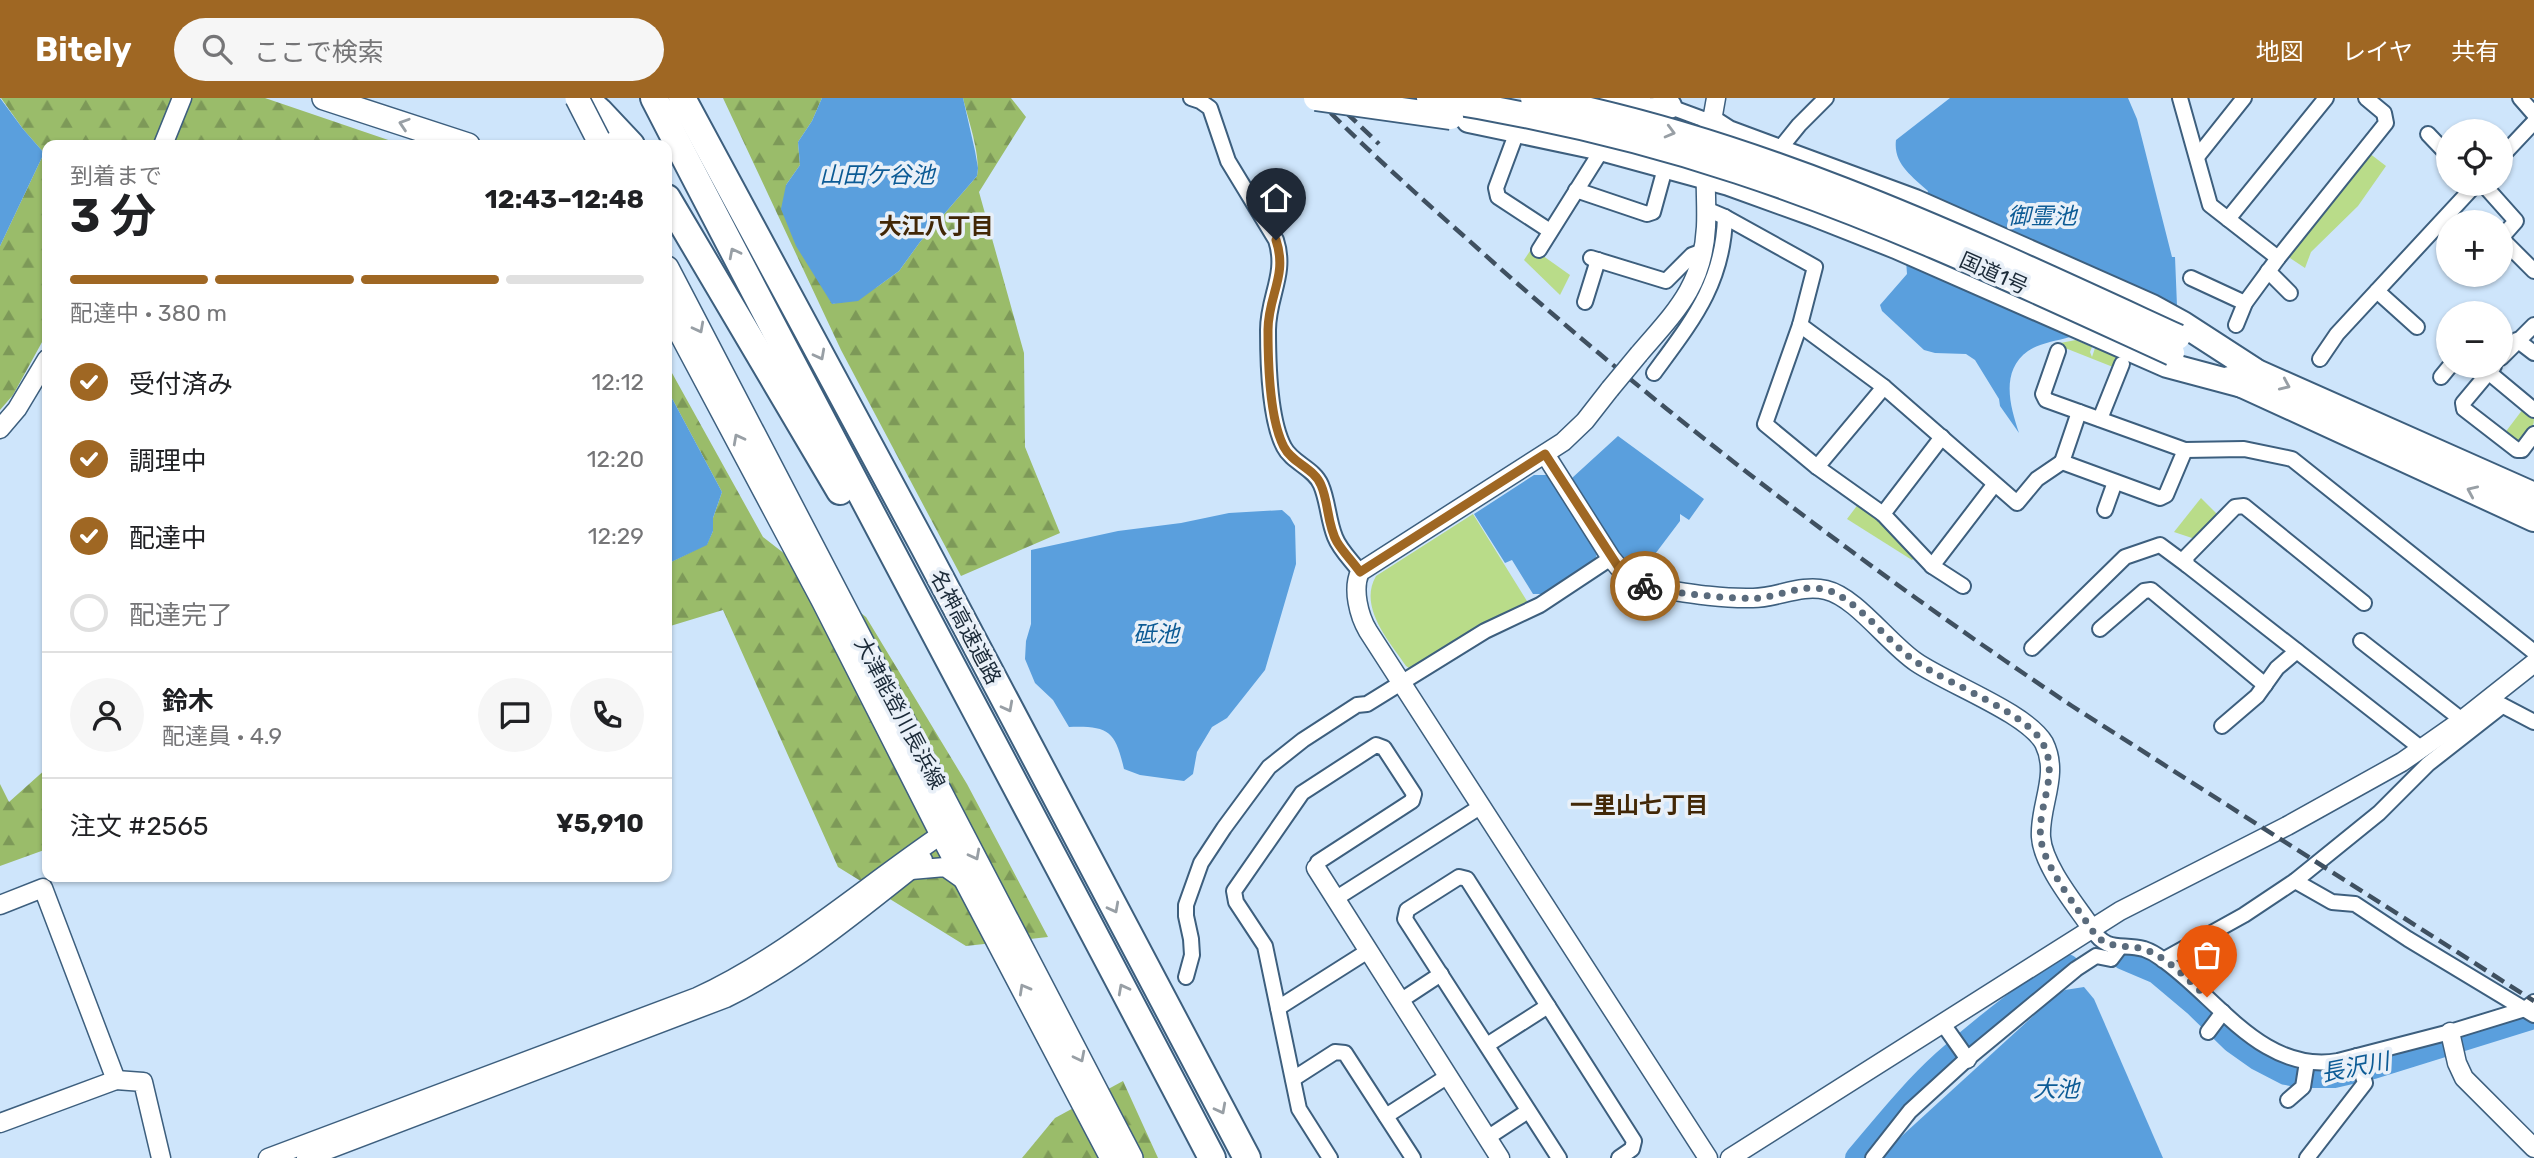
<!DOCTYPE html>
<html lang="ja">
<meta charset="utf-8">
<style>
:root{--surface:#fff;--page:#f6f6f6;--text:#202124;--muted:#757577;--line:#e0e0e0;--accent:#9f6723}
body{margin:0;font-family:Rubik,"Noto Sans JP",sans-serif;background:var(--page);color:var(--text);height:100vh;display:flex;flex-direction:column;font-size:26px;white-space:nowrap}
*{box-sizing:border-box;margin:0}
p{font-size:23px;color:var(--muted)}
.icon{flex:none;width:38px;height:38px;fill:none;stroke:currentColor;stroke-width:2;stroke-linecap:round;stroke-linejoin:round}
.map{position:relative;flex:1;overflow:hidden}
.side{position:absolute;left:42px;top:42px;width:630px;height:742px;display:flex;flex-direction:column;background:var(--surface);border-radius:14px;box-shadow:0 2px 5px #0004}
.side>*{flex:none}
.controls{position:absolute;left:2436px;top:21px;display:grid;gap:14px}
.controls a{display:grid;place-items:center;width:77px;height:77px;border-radius:50%;background:var(--surface);box-shadow:0 2px 5px #0004;font-size:35px}
.pin{position:absolute;display:grid;place-items:center;width:60px;height:60px;color:#fff;margin:-72px -30px;border-radius:50% 50% 50% 0;rotate:-45deg;box-shadow:0 0 7px #0007}
.pin .icon{rotate:45deg}
.courier{position:absolute;display:grid;place-items:center;width:70px;height:70px;margin:-35px;border:5px solid #9f6723;border-radius:50%;background:#fff;color:#222;box-shadow:0 2px 9px #0007}
.overview em{font-style:normal;font-weight:700}
.overview div{display:flex;flex-direction:column-reverse}
.overview{display:flex;align-items:center;justify-content:space-between;height:119px;padding:0 28px}
h1{font-size:46px;font-weight:700;line-height:52px}
.bar{display:grid;grid-template-columns:repeat(4,1fr);gap:10px 7px;align-content:center;height:84px;padding:0 28px}
.bar i{height:9px;border-radius:5px;background:var(--line)}
.bar .selected{background:var(--accent)}
.bar p{grid-column:span 4}
.line{display:flex;align-items:center;gap:18px;padding:0 28px;border-top:2px solid var(--line)}
.line div{flex:1}
.round{display:grid;place-items:center;flex:none;width:74px;height:74px;border-radius:37px;background:var(--page)}
ol{padding:0 28px;list-style:none}
li{display:flex;align-items:center;gap:21px;height:77px}
li p{margin-inline-start:auto}
li .icon{padding:7px;border-radius:50%;background:var(--accent);color:#fff;stroke-width:4}
li:last-child{color:var(--muted)}
li i{width:38px;height:38px;border:4px solid var(--line);border-radius:50%}
header{display:flex;align-items:center;gap:42px;box-sizing:border-box;height:98px;padding:0 35px;background:var(--accent);color:#fff}
header strong{font-size:33px}
nav{display:flex;gap:38px;margin-inline-start:auto;font-size:24px}
.search{width:490px;height:63px;background:var(--page);display:flex;align-items:center;gap:18px;box-sizing:border-box;padding:0 24px;border-radius:38px;color:var(--muted);font-size:26px}
.map>svg:first-child{display:block}
.green{fill:#b9dc89}
.forest{fill:url(#forest-firs)}
.water{fill:#5a9fdd}
.lines{fill:none;stroke-linecap:round;stroke-linejoin:round}
.river{stroke:#5a9fdd;stroke-width:24}
.minor-casing{stroke:#3d5f7e;stroke-width:18}
.tertiary-casing{stroke:#3d5f7e;stroke-width:21}
.primary-casing{stroke:#3d5f7e;stroke-width:26}
.trunk-casing{stroke:#3d5f7e;stroke-width:28}
.motorway-casing{stroke:#3d5f7e;stroke-width:30}
.minor{stroke:#fff;stroke-width:14}
.tertiary{stroke:#fff;stroke-width:18}
.primary{stroke:#fff;stroke-width:23}
.trunk{stroke:#fff;stroke-width:24}
.motorway{stroke:#fff;stroke-width:26}
.rail{stroke:#3f5060;stroke-width:4.5;stroke-dasharray:14 7;stroke-linecap:butt}
.tertiary-bridge-casing{stroke:#3d5f7e;stroke-width:21;stroke-linecap:butt}
.primary-bridge-casing{stroke:#3d5f7e;stroke-width:26;stroke-linecap:butt}
.trunk-bridge-casing{stroke:#3d5f7e;stroke-width:28;stroke-linecap:butt}
.tertiary-bridge{stroke:#fff;stroke-width:18}
.primary-bridge{stroke:#fff;stroke-width:23}
.trunk-bridge{stroke:#fff;stroke-width:24}
.oneway{stroke:#989fa5}
.done{stroke:#5a6b7c;stroke-width:7;stroke-dasharray:0 12.6}
.route{stroke:#9f6723;stroke-width:9}
.labels{text-anchor:middle;dominant-baseline:central;stroke-width:7;stroke-linejoin:round;paint-order:stroke}
.street-label{font-size:21px;fill:#1b2a38;stroke:#e9f0f8}
.water-label{font-size:23px;font-style:italic;fill:#0c5b95;stroke:#e9f0f8}
.neighbourhood-label{font-size:23px;font-weight:bold;fill:#422706;stroke:#e9f0f8}
</style>
<header>
<strong>Bitely</strong>
<div class="search"><svg class="icon" aria-label="search" viewBox="0 0 24 24"><circle cx="10" cy="10" r="6"/><path d="M15 15l6 6"/></svg>ここで検索</div>
<nav><a>地図</a><a>レイヤ</a><a>共有</a></nav>
</header>
<div class="map">
<svg width="2534" height="1060" viewBox="0 0 2534 1060">
<defs>
<pattern id="forest-firs" width="22" height="20" patternUnits="userSpaceOnUse" patternTransform="scale(1.75)"><rect width="22" height="20" fill="#9abc6a"/><path d="M5 1l3.5 6h-7zM16 11l3.5 6h-7z" fill="#7d9958"/></pattern>
</defs>
<rect width="100%" height="100%" fill="#cee5fb"/>
<!-- green -->
<g class="green">
<path d="M2369,55L2386,68L2358,108L2311,154L2305,170L2287,158Z"/>
<path d="M1532,150L1570,177L1560,197L1524,162Z"/>
<path d="M2076,242L2092,249L2090,254L2092,259L2095,250L2118,259L2113,269L2055,246Z"/>
<path d="M2523,311L2534,320C2534,330 2528,344 2517,346L2504,336Z"/>
<path d="M2201,400L2218,417L2195,441L2174,434Z"/>
<path d="M1859,405L1880,419L1917,458L1912,462L1847,421Z"/>
<path d="M1473,416L1530,508L1412,572L1406,568C1389,543 1358,509 1376,478Z"/>
</g>
<!-- forest -->
<g class="forest">
<path d="M1,0H265L403,47H47V235L13,297L0,312V148L44,55L23,31Z"/>
<path d="M723,0H822L812,23L798,44L800,67L786,87L816,176L833,206L877,189L899,173L920,144L977,78C981,56 968,22 963,0H1011L1026,19L979,94L1024,255L1025,349L1060,435L961,478L841,252Z"/>
<path d="M667,266L763,439L866,519L967,686L1048,839L966,848L838,769L723,512L667,529V466L707,446L713,433V420L722,394L667,291Z"/>
<path d="M47,670V751L0,768V686L9,704Z"/>
<path d="M1123,983L1158,1060H1022L1055,1020Z"/>
</g>
<!-- water -->
<g class="water">
<path d="M0,0L23,31L44,55L0,148Z"/>
<path d="M822,0H963L975,53L978,70L977,78L920,144L899,173L858,203L832,206L796,148L781,111L786,87L800,67L798,44L812,23Z"/>
<path d="M1950,0H2128L2137,21L2172,159H2175L2177,208L2170,212L2072,235L2070,239C2057,243 2039,245 2028,253C2000,273 2010,308 2019,335L2000,308L1999,301L1975,262L1966,256L1935,255L1924,252L1882,213L1880,207L1907,176L1906,162L1928,93C1912,78 1893,66 1896,42Z"/>
<path d="M667,291L722,394L713,420V433L707,447L667,466Z"/>
<path d="M1618,338L1704,401L1689,422L1680,416V423L1643,472L1637,474L1626,465L1572,380Z"/>
<path d="M1534,377H1549L1598,454L1594,464L1542,496H1533L1512,462L1505,465L1474,416Z"/>
<path d="M1282,412L1290,419L1295,428L1296,466L1265,572L1227,620L1212,629L1197,654L1193,676L1184,683L1140,677L1124,671C1115,632 1108,628 1069,629L1053,602L1035,585L1025,561L1026,543L1031,526V452L1118,433L1181,425L1229,415Z"/>
<path d="M2084,889L2094,901L2163,1060H1881L1893,1046L2054,899L2065,892Z"/>
</g>
<g class="lines">
<!-- river -->
<g class="river">
<path d="M2124,860L2157,874L2195,906L2233,943L2257,960L2286,975L2302,978H2334L2373,969L2534,919"/>
<path d="M1857,1060C1885,1027 1912,993 1944,964C1983,929 2024,898 2067,868"/>
</g>
<defs>
<g id="minor">
<path d="M1191,0L1200,3L1210,10L1228,63L1276,142C1287,176 1268,198 1268,232C1268,264 1269,321 1284,349C1292,365 1314,370 1321,387C1328,403 1328,422 1335,439C1340,452 1352,463 1360,474"/>
<path d="M2180,0L2210,107L2278,160"/>
<path d="M2520,0L2534,16"/>
<path d="M1665,7L1711,24"/>
<path d="M2428,36L2448,57"/>
<path d="M1515,39L1496,90L1498,99L1550,133"/>
<path d="M1778,53L1799,27L1826,0"/>
<path d="M2197,59L2244,0"/>
<path d="M2501,59L2534,24"/>
<path d="M2483,86L2516,123L2501,140L2534,173"/>
<path d="M1576,92L1647,116L1653,114L1664,74"/>
<path d="M1706,111L1725,119L1815,169L1800,227L1765,326L1817,369L1883,416L1932,468L1963,488"/>
<path d="M2228,121L2326,0"/>
<path d="M1539,152L1598,58"/>
<path d="M1591,160L1666,183L1692,157L1703,153"/>
<path d="M2268,173L2290,195"/>
<path d="M2191,180L2245,205"/>
<path d="M2377,193L2417,229"/>
<path d="M1585,204L1598,162"/>
<path d="M1800,227L1884,289L2017,405L2037,381L2062,364"/>
<path d="M2236,227L2245,205L2278,160L2386,25L2384,15L2366,0"/>
<path d="M2517,242L2534,255"/>
<path d="M2058,253L2043,296L2046,302L2185,352L2244,351L2292,361L2534,554"/>
<path d="M2501,260L2534,227"/>
<path d="M2320,261L2337,236L2476,86"/>
<path d="M2481,268L2534,312"/>
<path d="M2494,268L2463,305L2464,311L2517,352H2522L2534,336"/>
<path d="M1654,275C1692,223 1723,186 1725,119"/>
<path d="M2441,279L2450,268"/>
<path d="M2079,314L2062,364L2160,400L2166,397L2185,352"/>
<path d="M2100,321L2122,266"/>
<path d="M1817,369L1884,289"/>
<path d="M2105,412L2115,384"/>
<path d="M1883,416L1942,339"/>
<path d="M1932,468L1994,387"/>
<path d="M2364,505L2244,408L2235,409L2186,459L2187,467L2422,651"/>
<path d="M2100,531L2144,493L2151,492L2265,587"/>
<path d="M2361,543L2462,622"/>
<path d="M2032,550L2125,459L2160,447L2187,467"/>
<path d="M2494,603L2534,624"/>
<path d="M2222,628L2257,598L2277,570L2297,553"/>
<path d="M1316,770L1318,764L1412,703L1414,696L1384,650L1376,647L1302,695L1234,793L1236,804L1265,848L1299,1011L1330,1060"/>
<path d="M2295,783L2332,804L2355,806L2408,841L2534,917"/>
<path d="M1335,801L1480,709"/>
<path d="M2092,831C2107,855 2121,845 2144,851C2150,853 2157,857 2162,861C2217,899 2262,976 2338,963L2450,934L2525,911L2534,904"/>
<path d="M2163,862L2244,817L2295,783L2379,715L2428,666L2502,608"/>
<path d="M1186,879L1192,857L1191,841L1186,818V807L1201,765L1224,730L1269,669L1303,642L1357,607L1367,606L1485,533L1540,507L1611,460"/>
<path d="M1400,903L1441,876"/>
<path d="M1278,910L1368,853"/>
<path d="M1943,926L1967,960"/>
<path d="M2208,934L2223,914"/>
<path d="M1487,947L1548,908"/>
<path d="M1293,981L1335,954L1345,955L1413,1060"/>
<path d="M2288,1002L2303,989L2307,964"/>
<path d="M1386,1018L1448,978"/>
<path d="M1487,1040L1528,1013"/>
<path d="M1559,1060L1405,821L1407,812L1459,779L1467,781L1634,1043L1632,1051L1619,1060"/>
<path d="M1873,1060L1910,1013L1967,961L2076,871L2096,858L2111,861L2120,849"/>
<path d="M2307,1060L2365,985L2357,958"/>
</g>
<g id="tertiary">
<path d="M1710,34L1716,0"/>
<path d="M163,47L182,0"/>
<path d="M1639,256C1675,214 1703,188 1706,129C1707,109 1705,89 1706,69"/>
<path d="M1610,291L1585,323L1563,344L1360,474C1352,491 1359,518 1368,533L1708,1060"/>
<path d="M0,331L17,311L47,261"/>
<path d="M1545,356L1611,460C1621,474 1632,482 1647,489C1681,494 1718,501 1753,500C1777,500 1801,486 1826,492C1856,499 1888,545 1916,564C1948,586 2027,615 2044,645C2060,677 2039,707 2041,739C2043,768 2076,807 2092,831"/>
<path d="M1316,770L1500,1060"/>
<path d="M911,772L945,769L965,783"/>
<path d="M0,807L43,790L116,982L0,1025"/>
<path d="M2450,934L2457,965L2464,980L2534,1050"/>
<path d="M1967,960V961"/>
<path d="M116,982L143,984L161,1060"/>
<path d="M268,1060L697,899C786,858 861,791 942,736L955,733"/>
<path d="M306,1060L726,900C797,865 861,811 923,762"/>
<path d="M1730,1060L2120,813L2287,728L2402,664L2462,622L2534,565"/>
</g>
<g id="primary">
<path d="M324,0L468,47"/>
<path d="M667,170L1131,1060"/>
<path d="M667,209L823,502L946,744L1112,1060"/>
</g>
<g id="trunk">
<path d="M1602,0L1652,13L1669,8"/>
<path d="M1469,22L1597,49L1729,85L1815,116L1896,148L2167,267L2242,287"/>
<path d="M1711,24L1728,35L1915,104L2152,209L2183,226L2254,272"/>
<path d="M2239,266L2534,397"/>
<path d="M2229,281L2534,421"/>
</g>
<g id="motorway">
<path d="M584,0L599,13L631,47"/>
<path d="M654,0C837,355 1027,706 1212,1060"/>
<path d="M682,0L923,447L1247,1060"/>
<path d="M667,100L840,393"/>
</g>
</defs>
<!-- minor casing -->
<use href="#minor" class="minor-casing"/>
<!-- tertiary casing -->
<use href="#tertiary" class="tertiary-casing"/>
<!-- primary casing -->
<use href="#primary" class="primary-casing"/>
<!-- trunk casing -->
<use href="#trunk" class="trunk-casing"/>
<!-- motorway casing -->
<use href="#motorway" class="motorway-casing"/>
<!-- minor -->
<use href="#minor" class="minor"/>
<!-- tertiary -->
<use href="#tertiary" class="tertiary"/>
<!-- primary -->
<use href="#primary" class="primary"/>
<!-- trunk -->
<use href="#trunk" class="trunk"/>
<!-- motorway -->
<use href="#motorway" class="motorway"/>
<!-- rail -->
<g class="rail">
<path d="M1316,0C1372,58 1434,111 1494,165C1676,326 1870,473 2072,608L2534,903"/>
<path d="M1331,0L1379,46"/>
</g>
<defs>
<path id="tertiary-bridge" d="M1610,291L1639,256"/>
<path id="primary-bridge" d="M577,0L598,41"/>
<g id="trunk-bridge">
<path d="M1316,0L1451,19"/>
<path d="M1429,0C1533,16 1638,40 1738,73C1887,122 2030,190 2172,255"/>
<path d="M1533,0C1760,43 1969,143 2178,239"/>
</g>
</defs>
<!-- tertiary-bridge casing -->
<use href="#tertiary-bridge" class="tertiary-bridge-casing"/>
<!-- primary-bridge casing -->
<use href="#primary-bridge" class="primary-bridge-casing"/>
<!-- trunk-bridge casing -->
<use href="#trunk-bridge" class="trunk-bridge-casing"/>
<!-- tertiary-bridge -->
<use href="#tertiary-bridge" class="tertiary-bridge"/>
<!-- primary-bridge -->
<use href="#primary-bridge" class="primary-bridge"/>
<!-- trunk-bridge -->
<use href="#trunk-bridge" class="trunk-bridge"/>
</g>
<!-- one-way arrows -->
<defs><path id="oneway-chevron" d="M-2-3.5L2.5 0L-2 3.5" fill="none" stroke-width="1.6" stroke-linecap="round" stroke-linejoin="round" transform="scale(1.75)"/></defs>
<g class="oneway">
<use href="#oneway-chevron" transform="translate(404 26) rotate(-162)"/>
<use href="#oneway-chevron" transform="translate(1670 34) rotate(15)"/>
<use href="#oneway-chevron" transform="translate(734 155) rotate(-117)"/>
<use href="#oneway-chevron" transform="translate(699 230) rotate(62)"/>
<use href="#oneway-chevron" transform="translate(820 257) rotate(62)"/>
<use href="#oneway-chevron" transform="translate(2285 287) rotate(24)"/>
<use href="#oneway-chevron" transform="translate(738 341) rotate(-118)"/>
<use href="#oneway-chevron" transform="translate(2472 393) rotate(-156)"/>
<use href="#oneway-chevron" transform="translate(1008 609) rotate(62)"/>
<use href="#oneway-chevron" transform="translate(975 757) rotate(62)"/>
<use href="#oneway-chevron" transform="translate(1114 810) rotate(62)"/>
<use href="#oneway-chevron" transform="translate(1024 891) rotate(-119)"/>
<use href="#oneway-chevron" transform="translate(1123 891) rotate(-118)"/>
<use href="#oneway-chevron" transform="translate(1080 959) rotate(63)"/>
<use href="#oneway-chevron" transform="translate(1221 1011) rotate(62)"/>
</g>
<g class="lines">
<!-- done -->
<path class="done" d="M1645,488C1668,495 1737,502 1760,500C1781,497 1802,487 1823,491C1855,497 1888,546 1918,565C1949,586 2026,615 2042,644C2061,676 2036,709 2041,742C2045,771 2080,813 2096,838C2112,853 2131,845 2149,853C2171,863 2189,883 2207,899"/>
<!-- route -->
<path class="route" d="M1276,142C1288,178 1268,197 1268,232C1268,263 1269,321 1284,349C1292,365 1314,370 1321,387C1329,405 1327,427 1337,444C1343,454 1353,464 1360,474L1545,356L1621,473L1645,488"/>
</g>
<g class="labels">
<!-- street labels -->
<g class="street-label">
<text transform="translate(1994 175) rotate(24)">国道1号</text>
<text transform="translate(966 529) rotate(62)">名神高速道路</text>
<text transform="translate(900 615) rotate(62)">大津能登川長浜線</text>
</g>
<!-- water labels -->
<g class="water-label">
<text x="877" y="77">山田ケ谷池</text>
<text x="2042" y="118">御霊池</text>
<text x="1156" y="536">砥池</text>
<text transform="translate(2355 969) rotate(-11)">長沢川</text>
<text x="2056" y="991">大池</text>
</g>
<!-- neighbourhood labels -->
<g class="neighbourhood-label">
<text x="936" y="128">大江八丁目</text>
<text x="1639" y="707">一里山七丁目</text>
</g>
</g>
</svg>
<div class="controls">
<a><svg class="icon" aria-label="locate" viewBox="0 0 24 24"><circle cx="12" cy="12" r="6"/><path d="M12 2v4M12 18v4M2 12h4M18 12h4"/></svg></a>
<a>+</a>
<a>−</a>
</div>
<div class="pin" style="left:2207px;top:899px;background:#ea580c"><svg class="icon" aria-label="bag" viewBox="0 0 24 24"><path d="M5 8h14l-1 12H6zM9 8a3 3 0 0 1 6 0"/></svg></div>
<div class="pin" style="left:1276px;top:142px;background:#1f2937"><svg class="icon" aria-label="home" viewBox="0 0 24 24"><path d="M3 11l9-7 9 7M6 9v11h12V9"/></svg></div>
<div class="courier" style="left:1645px;top:488px"><svg class="icon" aria-label="bike" viewBox="0 0 24 24"><circle cx="6" cy="16" r="4"/><circle cx="18" cy="16" r="4"/><path d="M6 16l4-8h5l3 8M10 8l3 8H6M13 5h3"/></svg></div>
<section class="side">
<div class="overview"><div><h1>3 分</h1><p>到着まで</p></div><em>12:43–12:48</em></div>
<div class="bar"><i class="selected"></i><i class="selected"></i><i class="selected"></i><i></i><p>配達中 · 380 m</p></div>
<ol>
<li><svg class="icon" aria-label="check" viewBox="0 0 24 24"><path d="M5 12l5 5 9-10"/></svg>受付済み<p>12:12</p></li>
<li><svg class="icon" aria-label="check" viewBox="0 0 24 24"><path d="M5 12l5 5 9-10"/></svg>調理中<p>12:20</p></li>
<li><svg class="icon" aria-label="check" viewBox="0 0 24 24"><path d="M5 12l5 5 9-10"/></svg>配達中<p>12:29</p></li>
<li><i></i>配達完了</li>
</ol>
<div class="line" style="height:126px"><a class="round"><svg class="icon" aria-label="person" viewBox="0 0 24 24"><circle cx="12" cy="8" r="4"/><path d="M4 21q1-7 8-7t8 7"/></svg></a><div><b>鈴木</b><p>配達員 · 4.9</p></div><a class="round"><svg class="icon" aria-label="chat" viewBox="0 0 24 24"><path d="M4 5h16v11H9l-5 4z"/></svg></a><a class="round"><svg class="icon" aria-label="phone" viewBox="0 0 24 24"><path d="M5 4h4l2 5-3 2q2 4 5 5l2-3 5 2v4C11 20 4 13 5 4z"/></svg></a></div>
<div class="line" style="height:91px"><div>注文 #2565</div><b>¥5,910</b></div>
</section>
</div>
